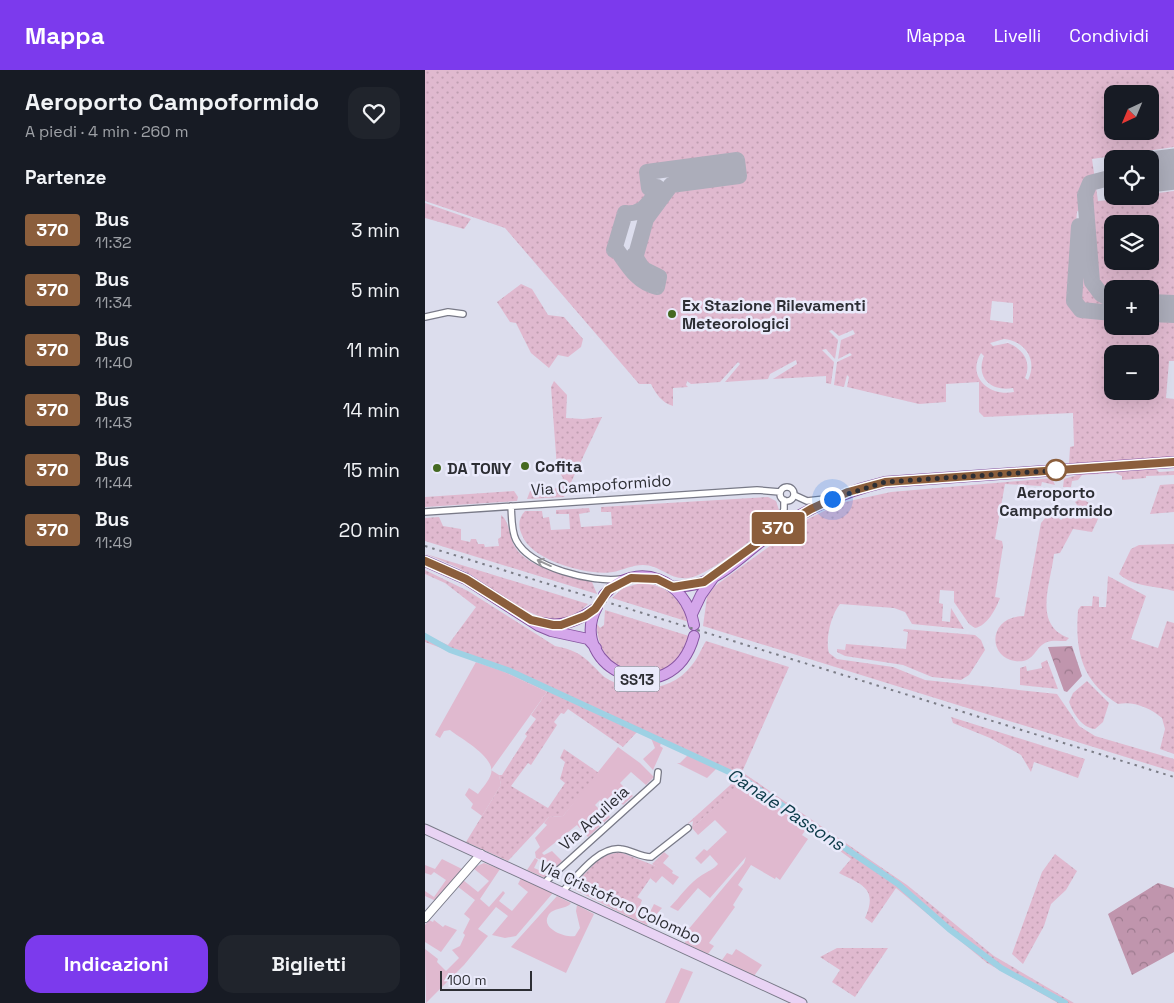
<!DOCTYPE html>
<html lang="it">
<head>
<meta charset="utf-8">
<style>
	body { margin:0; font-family:"Space Grotesk",sans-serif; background:#20242c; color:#f1f3f6; height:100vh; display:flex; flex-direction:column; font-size:19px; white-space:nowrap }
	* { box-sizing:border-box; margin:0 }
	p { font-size:16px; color:#9ea1a6 }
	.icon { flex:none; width:28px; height:28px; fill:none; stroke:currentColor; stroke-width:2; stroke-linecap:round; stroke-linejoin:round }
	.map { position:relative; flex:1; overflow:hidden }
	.panel { display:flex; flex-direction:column; background:#171b24; width:425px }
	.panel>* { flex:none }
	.badge { padding:0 10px; border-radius:4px; font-size:18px; line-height:32px }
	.needle { width:32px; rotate:224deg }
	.buttons { position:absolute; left:679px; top:15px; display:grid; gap:10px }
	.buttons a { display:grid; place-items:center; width:55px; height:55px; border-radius:10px; background:#171b24; box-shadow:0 5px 20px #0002; font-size:25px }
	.scale { position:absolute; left:15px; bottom:12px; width:92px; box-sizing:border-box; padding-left:5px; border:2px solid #2d2e34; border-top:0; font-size:14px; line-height:18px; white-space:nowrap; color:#2d2e34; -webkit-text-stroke:4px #eaeafb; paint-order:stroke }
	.you { position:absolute; width:25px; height:25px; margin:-12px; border:4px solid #fff; border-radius:50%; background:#1a73e8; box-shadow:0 0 0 8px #1a73e833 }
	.map>.badge { position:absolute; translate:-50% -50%; box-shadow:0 0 0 2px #fff }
	h2 { padding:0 25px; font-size:19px; line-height:45px }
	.round { display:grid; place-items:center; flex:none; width:52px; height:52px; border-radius:15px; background:#20242c }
	.head { display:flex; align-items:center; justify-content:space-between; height:85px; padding:0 25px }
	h1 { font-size:24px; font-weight:700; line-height:38px }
	.button { display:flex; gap:10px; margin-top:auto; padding:10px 25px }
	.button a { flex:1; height:58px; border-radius:15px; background:#7c3aed; color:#fff; font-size:20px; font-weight:700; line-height:58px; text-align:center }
	.button a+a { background:#20242c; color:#f1f3f6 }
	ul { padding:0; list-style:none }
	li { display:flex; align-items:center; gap:15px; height:60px; padding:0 25px }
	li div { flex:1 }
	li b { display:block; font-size:19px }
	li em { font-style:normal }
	li .badge { min-width:55px; font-weight:700; text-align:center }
	header { display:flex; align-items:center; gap:30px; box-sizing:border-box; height:70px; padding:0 25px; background:#7c3aed; color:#fff }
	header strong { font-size:24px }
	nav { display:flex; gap:28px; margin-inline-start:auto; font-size:18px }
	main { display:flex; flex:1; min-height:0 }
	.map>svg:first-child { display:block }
	.grass { fill:url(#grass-dots); fill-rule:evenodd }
	.forest { fill:url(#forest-crowns) }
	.green { fill:#e0b9cf }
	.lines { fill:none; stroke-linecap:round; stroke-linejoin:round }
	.canal { stroke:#9ed1e4; stroke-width:6 }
	.taxiway { stroke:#acadba; stroke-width:16 }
	.runway { stroke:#acadba; stroke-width:41 }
	.minor-casing { stroke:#797a88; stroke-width:8 }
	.tertiary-casing { stroke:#797a88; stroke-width:10 }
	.secondary-casing { stroke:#797a88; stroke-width:11 }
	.primary-casing { stroke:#8756a1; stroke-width:12 }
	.minor { stroke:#fff; stroke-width:5.5 }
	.tertiary { stroke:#fff; stroke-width:8 }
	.secondary { stroke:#e9d3f4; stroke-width:9 }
	.primary { stroke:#d4a6ea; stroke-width:10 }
	.rail { stroke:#7c7d87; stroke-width:2; stroke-dasharray:2.5 5; stroke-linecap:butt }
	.oneway { stroke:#96969a }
	.line-casing { stroke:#fff; stroke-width:11 }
	.line { stroke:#8b5e3c; stroke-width:8 }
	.walk { stroke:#2d2e34; stroke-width:5; stroke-dasharray:0 9 }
	.poi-dot { fill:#456921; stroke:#eaeafb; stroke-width:2 }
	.stop-dot { fill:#fff; stroke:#8b5e3c; stroke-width:2.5 }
	.labels { text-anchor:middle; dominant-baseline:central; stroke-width:5; stroke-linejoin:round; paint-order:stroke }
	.shield { fill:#eaeafb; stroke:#666670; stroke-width:1 }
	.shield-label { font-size:15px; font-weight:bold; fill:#2d2e34 }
	.poi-label { font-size:16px; font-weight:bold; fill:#2d2e34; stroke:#eaeafb; text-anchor:start }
	.street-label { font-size:16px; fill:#2d2e34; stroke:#eaeafb }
	.stop-label { font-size:16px; font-weight:bold; fill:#2d2e34; stroke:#eaeafb }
	.water-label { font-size:18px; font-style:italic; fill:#0c3a48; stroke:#eaeafb }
</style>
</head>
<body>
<header>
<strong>Mappa</strong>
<nav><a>Mappa</a><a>Livelli</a><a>Condividi</a></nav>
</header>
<main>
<section class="panel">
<div class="head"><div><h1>Aeroporto Campoformido</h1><p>A piedi · 4 min · 260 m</p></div><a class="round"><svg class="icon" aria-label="heart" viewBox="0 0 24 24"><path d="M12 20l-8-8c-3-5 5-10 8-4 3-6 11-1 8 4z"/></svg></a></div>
<h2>Partenze</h2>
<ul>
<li><span class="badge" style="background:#8b5e3c;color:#fff">370</span><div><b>Bus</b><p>11:32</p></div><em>3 min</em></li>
<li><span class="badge" style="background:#8b5e3c;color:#fff">370</span><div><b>Bus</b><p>11:34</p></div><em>5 min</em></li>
<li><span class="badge" style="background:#8b5e3c;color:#fff">370</span><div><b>Bus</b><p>11:40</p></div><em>11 min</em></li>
<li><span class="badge" style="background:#8b5e3c;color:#fff">370</span><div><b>Bus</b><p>11:43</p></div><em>14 min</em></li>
<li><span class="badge" style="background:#8b5e3c;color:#fff">370</span><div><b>Bus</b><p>11:44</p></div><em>15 min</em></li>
<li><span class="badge" style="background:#8b5e3c;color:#fff">370</span><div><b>Bus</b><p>11:49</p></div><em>20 min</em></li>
</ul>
<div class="button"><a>Indicazioni</a><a>Biglietti</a></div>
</section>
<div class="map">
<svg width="749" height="933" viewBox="0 0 749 933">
	<defs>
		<pattern id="grass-dots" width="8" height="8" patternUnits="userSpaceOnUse" patternTransform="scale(1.25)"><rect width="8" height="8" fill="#e0b9cf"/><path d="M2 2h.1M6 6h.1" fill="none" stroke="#c09fb2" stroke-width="1.8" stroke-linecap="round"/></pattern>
		<pattern id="forest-crowns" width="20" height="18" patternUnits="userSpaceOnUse" patternTransform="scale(1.25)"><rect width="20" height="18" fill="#c095ad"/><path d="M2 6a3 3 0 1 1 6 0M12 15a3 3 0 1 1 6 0" fill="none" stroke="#9c7a8e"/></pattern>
	</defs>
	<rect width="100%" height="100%" fill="#dcdded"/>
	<path class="grass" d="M0,0H749V77L667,89L673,131L725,126V124L749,121V241L725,240V219H688L687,238L665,237L656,234L653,226L659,143L652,141L645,233L655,245L687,246L688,256H725V247L749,248V291H744L741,328L749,329V387L644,394L645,377L649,376L648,343L559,347L554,342V312L521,314V332L494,334L422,317L424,307L422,305L419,317L409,315L412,292L427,285L425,283L413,289L416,270L430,264L428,260L414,266L407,260L404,261L413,270L410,289L401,279L397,280L409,292L406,314L401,313V306L348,309L372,294L371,290L345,304L343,309L300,312L315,294L313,292L295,312L266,314L262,311L261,315L263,317L248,318V336C237,333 231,324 226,314H214L80,158L0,131ZM688,24H725V61H688ZM312,90L314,106L246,115L221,149L211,185H209L218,199L234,207L232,217C203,210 208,190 189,179L200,143C217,144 222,134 232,122V117L224,118L222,102ZM688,154H725V191H688ZM567,231L588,233V253L565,250ZM579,269C600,271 613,290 603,310L600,308C607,292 598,279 583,273L568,276L565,273ZM556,283L559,286C550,308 567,322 588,318L589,322C565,327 541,307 556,283ZM688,284H725V321H688Z
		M0,133L46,149L39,159L0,148Z
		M96,214L107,219L123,245L139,247L158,269L156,277L143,287L133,285L124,298L106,283L91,253L85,252L72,232Z
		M129,311L142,325L141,348L158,349L177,347L139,427L102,429L105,421L133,418L138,408L132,398L126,317Z
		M731,399L734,402L749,401V405L721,406V408L697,410V406L690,403L657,405L653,410L647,411L646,417H638L639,409L655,404Z
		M627,408L630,415L617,412L616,416L580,414L570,469L577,471L578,476L570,527L575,528C571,539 562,556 550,558L544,554L529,532V521L515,520L514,533L518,534L517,551L525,552L526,538L539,559L487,554L480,542L469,538L415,534C406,545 400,569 404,583L412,589L468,597L500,610L632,624L654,656L670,666L749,689V702L278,556L282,527L290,516L379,451L415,433L466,422Z
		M749,414V442L725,444L735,415Z
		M89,421L93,427L92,431L0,437V427Z
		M343,427L351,431L354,440L350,450C332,466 290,500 268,507C246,513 237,495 218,495C207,495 198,500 188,502C164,506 106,491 97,465C93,456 93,449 100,441H117L118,448L124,447L126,460L145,459L144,444H131V440L164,438L165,442L154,444L156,457L187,455L186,442H176V437Z
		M657,428L673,440V449L667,462L648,459L635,483L629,484C626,513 607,555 644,568L641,571C635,571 627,570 622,572C609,577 610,594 590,591C562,587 563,546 599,546L616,453L621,447L630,446L636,450L639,447L635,441L642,437L650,449L658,444L650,432Z
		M76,445C85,452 84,467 90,477C102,498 145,506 167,512L172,524L0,471V448L14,447L18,456L36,459V470L45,472L46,469H51L53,474H59L60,477L74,476L73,469L76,467Z
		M749,474V521C732,516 708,517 694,504L706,479L714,475Z
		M1,484L163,534C153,544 143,550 129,549C101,548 65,515 41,502C28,495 15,490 1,484Z
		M0,500L43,521L130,576C146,579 156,583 167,595C172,599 176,605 181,608C208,625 247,622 267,595C273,588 276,579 281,571L364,597L317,702L482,815L569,886L649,933H633L562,893L471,818L447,853L440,848C453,819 438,815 414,803L426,789L319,711L267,758L268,751L262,754L313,708L212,662L198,677L143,639L139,644L136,643L129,652L132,655L106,695L103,693L86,716L123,738L140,713L135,709L140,692L135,688L139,679L174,703L138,746L124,747L83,791L41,772L76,715L74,705H77L102,666L100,664L111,649L106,645L122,622L77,601L0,572V565L23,575L51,537L20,513L0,504Z
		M683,506L721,526L706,569L733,578L742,551L749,553V684L735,679L740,659L737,648C725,638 709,631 693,634C656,611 650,580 653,540L656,536H667L668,526L674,527V537H681Z
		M216,513C243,515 255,529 264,552L187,528L198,518Z
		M180,540L264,566C260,573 257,585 252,591C250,593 245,595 242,597C209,617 171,592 172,554L175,558L179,555Z
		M479,559L550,565L556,570L560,580L544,605L536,610L507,607L478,595L420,586L412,582V579L420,580L421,574L481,579L483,562L478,561Z
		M622,590L633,619L595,615V598L601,596L602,601L617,598L616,593Z
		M662,611L684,633L678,652L670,659C657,658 648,643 644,632L648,623Z
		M526,647L660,689L653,708L609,692L606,702L596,685L565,668L528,653Z
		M195,782L233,797L200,845L146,818L177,786Z
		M630,784L652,801L641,820L626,834L619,856L598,894L587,884L617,802Z
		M412,878H463L430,927L407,912L415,900L395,887Z"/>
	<path class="forest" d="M647,576L657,606L642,622L639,621L623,577Z
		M733,813L749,818V882L707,905L683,844Z"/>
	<path class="green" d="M51,592L77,601L122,622L66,700L74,705L76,715L57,746L46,738L48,734L40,725L44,718L53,724C57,718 64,711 66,704C71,687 36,669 25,660L19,661L15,668L10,665Z
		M226,668L236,673L235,676L238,678L228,700L218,689L230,678Z
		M193,677L215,693L229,707L221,715L206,702L195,713L208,726L198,735L188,724L178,733L175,730L170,735L174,739L176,737L185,747L163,767L152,755L117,783L119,785L127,781L137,791L120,808L102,800L110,788L113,790L109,798L121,803L126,793L111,788L110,782L115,777L110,768L122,755L119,753L124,747L138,746Z
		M263,685L292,698L282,708L252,693H255Z
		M318,711L382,758L377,765L383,769L355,810L351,807L350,809L326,795L313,815L318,819L308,835L310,837L284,873L289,876L283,884L260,873L262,861L319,793L321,787L285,828L273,818L253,841L245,837C255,827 264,813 277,805C283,801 288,800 293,794L285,785L276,794L270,788L279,779L282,781L302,762L290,750L273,765L267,758Z
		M239,782L244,786L238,793L248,801L247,803L254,807L248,815L237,806L231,813L225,808L232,797L227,794Z
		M17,789L37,799L11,831L0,826V821L9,827L21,810L9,802L6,805L0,803V795L10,799Z
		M59,793L75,799L55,829L64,837L78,821L80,823L74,831L87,841L103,822L93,814L96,808L128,822L127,824L91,866L80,868L67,865L83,846L71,837L53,859L63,866L39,895L1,933L0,879L13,889L12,892L21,901L34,888L27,880L35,876L40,865L38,863L45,849L39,844L50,830L32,816L38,810L53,822L64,811L48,798Z
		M132,826L146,833C141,840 127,837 123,846C116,859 141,868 150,866L155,858L151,841L152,835L169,844L141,903L86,877Z
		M212,827L217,830L213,841L223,846L229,834L237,838L222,855L200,845Z
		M4,850L8,852L9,850L18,857L20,855L32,860L16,882L0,872V855Z
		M311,879L337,895L329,906L297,890L302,883L307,885Z
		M256,898L268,902L254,933H240Z"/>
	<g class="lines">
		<path class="canal" d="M0,566L25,580L85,601L317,708L473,814L524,859L576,898L640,933"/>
		<path class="taxiway" d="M312,90L314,106L246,115L221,149L211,185H209L218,199L234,207L232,217C212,212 204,197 192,180H189L200,143C217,145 223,134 232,122V117L224,118L222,102Z
			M688,107L665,113L660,125L667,212L676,224L688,230
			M654,156L649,231L656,240L688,243
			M725,232L749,233
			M725,244L749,245"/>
		<path class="runway" d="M725,102L749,99"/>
		<defs>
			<path id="minor" d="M0,247L23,242L38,244
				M355 424a7 7 0 1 1 14 0a7 7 0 1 1-14 0Z
				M369,425L382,431L400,429
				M86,436C87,447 86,460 91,470C105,498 168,513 196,509
				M0,442L332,420L355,422
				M353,457L359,439V430
				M119,813L232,711L233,702
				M137,822C151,808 173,776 196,779C206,780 215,787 226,787L263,758"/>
			<path id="tertiary" d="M0,848L56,784"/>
			<path id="secondary" d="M0,759L377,933"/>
			<path id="primary" d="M0,491L41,509L114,556L126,561L163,569L171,578
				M248,517C258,516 269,516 278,512C306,501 328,475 353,459C386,436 422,421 460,412L749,392
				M179,525C212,488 261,510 269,555
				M172,537C139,598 247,647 269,566
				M267,544L276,525L288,508
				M119,553C138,558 155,549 170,539"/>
		</defs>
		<use href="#minor" class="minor-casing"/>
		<use href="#tertiary" class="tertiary-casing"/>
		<use href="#secondary" class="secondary-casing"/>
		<use href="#primary" class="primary-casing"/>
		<use href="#minor" class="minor"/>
		<use href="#tertiary" class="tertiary"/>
		<use href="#secondary" class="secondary"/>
		<use href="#primary" class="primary"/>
		<path class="rail" d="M0,476L749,707"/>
	</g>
	<defs><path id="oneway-shaft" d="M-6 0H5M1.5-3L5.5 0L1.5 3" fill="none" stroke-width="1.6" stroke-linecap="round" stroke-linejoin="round" transform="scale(1.25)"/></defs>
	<use class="oneway" href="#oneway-shaft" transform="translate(119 493) rotate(-156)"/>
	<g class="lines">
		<defs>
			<path id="line" d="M0,491L41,509L106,550L128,555H136L160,546L170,539L183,520L206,508L232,509L248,517L279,512L352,459L386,439L423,422L460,412L749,392"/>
		</defs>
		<use href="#line" class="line-casing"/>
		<use href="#line" class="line"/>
		<path class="walk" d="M407,429L460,412L637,400H631"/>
	</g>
	<g class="poi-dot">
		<circle cx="247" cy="244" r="5"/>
		<circle cx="100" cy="396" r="5"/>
		<circle cx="12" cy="398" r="5"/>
	</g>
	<circle class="stop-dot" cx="631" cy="400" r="10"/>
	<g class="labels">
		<rect class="shield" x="189.5" y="596.5" width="45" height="25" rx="4"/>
		<g class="shield-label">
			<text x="212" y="609">SS13</text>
		</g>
		<g class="poi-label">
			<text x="257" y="235">Ex Stazione Rilevamenti<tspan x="257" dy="18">Meteorologici</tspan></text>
			<text x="110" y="396">Cofita</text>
			<text x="22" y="398">DA TONY</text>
		</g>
		<g class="street-label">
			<text transform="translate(176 415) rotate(-4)">Via Campoformido</text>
			<text transform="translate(169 748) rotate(-42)">Via Aquileia</text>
			<text transform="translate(195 832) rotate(25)">Via Cristoforo Colombo</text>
		</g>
		<g class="stop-label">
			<text x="631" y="422">Aeroporto<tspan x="631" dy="18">Campoformido</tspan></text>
		</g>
		<g class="water-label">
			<text transform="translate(361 739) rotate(33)">Canale Passons</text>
		</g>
	</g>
</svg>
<div class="buttons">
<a><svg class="needle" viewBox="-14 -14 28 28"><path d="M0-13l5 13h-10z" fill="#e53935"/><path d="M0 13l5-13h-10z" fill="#9ea1a6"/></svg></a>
<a><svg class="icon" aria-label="locate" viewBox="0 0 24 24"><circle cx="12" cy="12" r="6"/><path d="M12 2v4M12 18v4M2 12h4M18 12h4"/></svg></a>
<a><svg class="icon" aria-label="layers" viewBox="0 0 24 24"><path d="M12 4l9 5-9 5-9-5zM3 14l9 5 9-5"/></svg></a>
<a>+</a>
<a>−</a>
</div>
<div class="scale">100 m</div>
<div class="you" style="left:407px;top:429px"></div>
<b class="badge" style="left:353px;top:458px;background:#8b5e3c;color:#fff">370</b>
</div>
</main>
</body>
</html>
